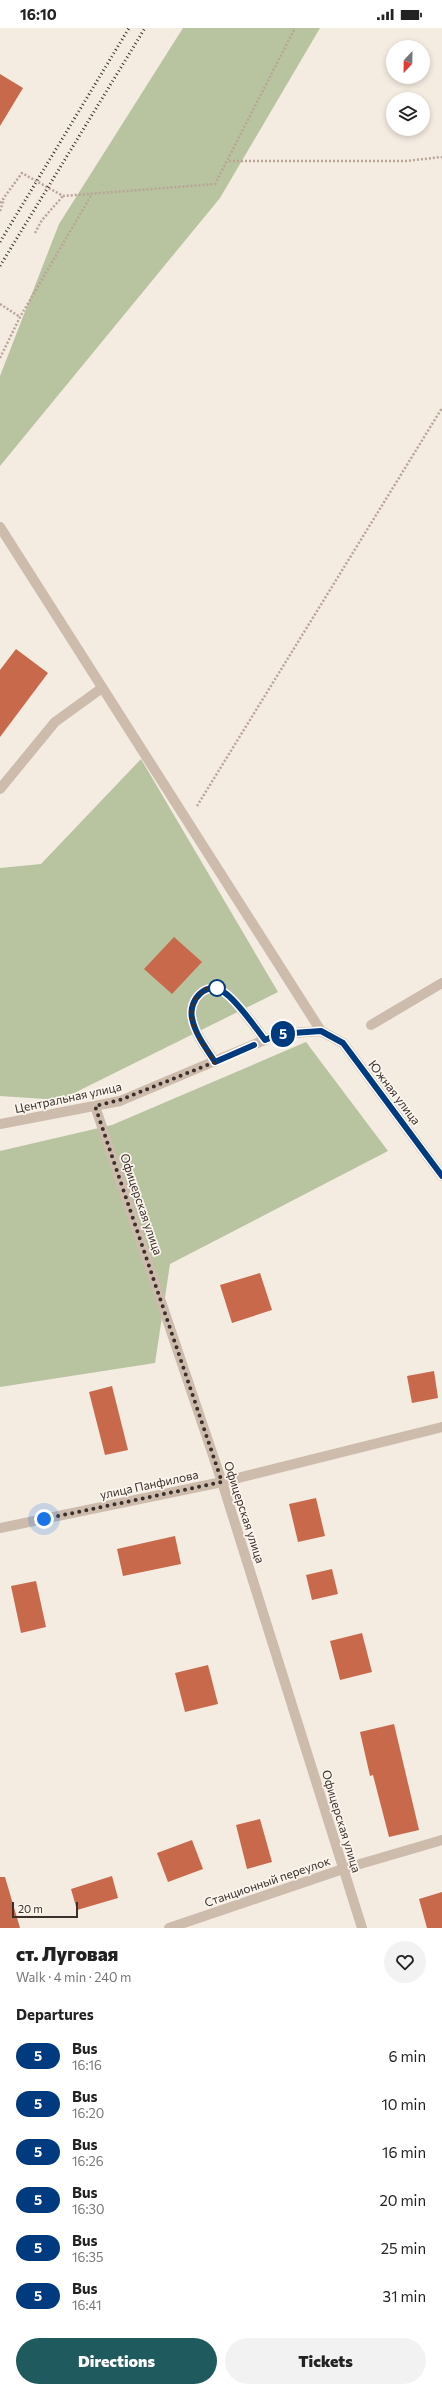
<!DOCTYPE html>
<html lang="en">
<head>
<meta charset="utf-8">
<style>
	body { margin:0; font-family:Commissioner,sans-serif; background:#f2f2f2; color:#222; height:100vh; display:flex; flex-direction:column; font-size:15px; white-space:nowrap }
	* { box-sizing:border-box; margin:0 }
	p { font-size:13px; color:#767676 }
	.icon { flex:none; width:22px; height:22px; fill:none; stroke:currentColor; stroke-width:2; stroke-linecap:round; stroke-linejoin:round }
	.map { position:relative; height:1900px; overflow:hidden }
	.panel { display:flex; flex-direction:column; background:#fff; flex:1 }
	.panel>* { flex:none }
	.badge { padding:0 8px; border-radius:13px; font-size:14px; line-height:26px }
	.needle { width:26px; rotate:202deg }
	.fabs { position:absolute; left:386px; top:12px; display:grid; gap:8px }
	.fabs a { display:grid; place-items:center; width:44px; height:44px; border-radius:50%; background:#fff; box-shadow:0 2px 6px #0003; font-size:20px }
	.scale { position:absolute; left:12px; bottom:10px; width:66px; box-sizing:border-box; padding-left:4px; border:2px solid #3b302b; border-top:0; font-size:11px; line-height:14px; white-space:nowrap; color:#3b302b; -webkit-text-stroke:3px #fbf5ee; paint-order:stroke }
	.you { position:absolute; width:20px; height:20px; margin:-10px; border:3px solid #fff; border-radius:50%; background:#1a73e8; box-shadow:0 0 0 6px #1a73e833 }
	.map>.badge { position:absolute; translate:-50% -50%; box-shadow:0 0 0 2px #fff }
	h2 { padding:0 16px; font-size:15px; line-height:36px }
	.round { display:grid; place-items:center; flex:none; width:42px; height:42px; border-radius:21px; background:#f2f2f2 }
	.summary { display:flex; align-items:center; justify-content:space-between; height:68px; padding:0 16px }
	h1 { font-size:19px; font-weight:800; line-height:30px }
	.cta { display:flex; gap:8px; margin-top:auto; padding:8px 16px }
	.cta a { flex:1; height:46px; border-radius:24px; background:#1f5a5e; color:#fff; font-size:16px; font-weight:800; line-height:46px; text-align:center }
	.cta a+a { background:#f2f2f2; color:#222 }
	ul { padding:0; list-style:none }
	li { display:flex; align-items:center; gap:12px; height:48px; padding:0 16px }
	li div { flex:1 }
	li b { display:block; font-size:15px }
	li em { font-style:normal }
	li .badge { min-width:44px; font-weight:700; text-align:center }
	.status { display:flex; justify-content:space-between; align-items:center; height:28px; padding:0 20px; background:#fff; direction:ltr }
	.status svg { height:11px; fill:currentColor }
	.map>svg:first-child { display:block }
	.green { fill:#b8c4a0 }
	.building { fill:#c8694b }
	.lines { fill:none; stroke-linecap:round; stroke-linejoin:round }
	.path { stroke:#b9a596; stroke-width:2.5; stroke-dasharray:2 2; stroke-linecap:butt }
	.service { stroke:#cdbbac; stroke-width:10 }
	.pedestrian { stroke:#cdbbac; stroke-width:10 }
	.minor { stroke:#cdbbac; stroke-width:10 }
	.tertiary { stroke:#cdbbac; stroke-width:10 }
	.rail { stroke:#3b302b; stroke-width:3; stroke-dasharray:1 3; stroke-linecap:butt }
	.line-casing { stroke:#fff; stroke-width:9 }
	.line { stroke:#003b80; stroke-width:6 }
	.walk { stroke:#3b302b; stroke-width:4; stroke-dasharray:0 7.2 }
	.stop-dot { fill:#fff; stroke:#003b80; stroke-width:2 }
	.labels { text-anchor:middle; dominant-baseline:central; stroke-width:3.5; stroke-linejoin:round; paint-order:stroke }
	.street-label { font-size:12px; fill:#3b302b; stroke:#fbf5ee }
</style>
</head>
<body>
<div class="status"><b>16:10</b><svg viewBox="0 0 49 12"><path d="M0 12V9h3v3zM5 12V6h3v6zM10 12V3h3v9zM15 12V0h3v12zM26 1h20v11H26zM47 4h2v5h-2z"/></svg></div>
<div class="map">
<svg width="442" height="1900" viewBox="0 0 442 1900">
	<rect width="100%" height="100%" fill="#f4ebe1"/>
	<path class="green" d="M183,0H320L220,170L0,438V348L59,196Z
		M141,731L278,964L60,1072L0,1068V840L41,836Z
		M306,1014L388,1123L170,1236L155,1335L0,1359V1123L112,1097Z"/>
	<path class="building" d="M0,46L23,60L0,98Z
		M16,621L48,645L0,709V642Z
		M174,909L202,934L172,966L144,941Z
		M260,1245L272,1282L232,1295L220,1257Z
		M434,1343L438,1370L412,1375L407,1348Z
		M112,1358L128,1422L105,1427L89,1364Z
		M316,1470L325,1508L298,1514L289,1476Z
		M175,1508L181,1536L123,1548L117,1521Z
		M332,1541L338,1566L312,1572L306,1547Z
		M36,1553L46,1599L21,1605L11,1558Z
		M362,1605L372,1644L340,1652L330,1613Z
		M208,1637L218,1676L185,1684L175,1645Z
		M394,1696L419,1802L389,1809L373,1747L370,1748L360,1704Z
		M260,1791L272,1834L247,1841L236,1797Z
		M192,1812L203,1841L168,1854L157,1825Z
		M112,1848L118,1870L77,1882L71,1861Z
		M0,1849H5L20,1900H0Z
		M442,1864V1900H427L419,1871Z"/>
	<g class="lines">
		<path class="path" d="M229,133H406L442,129
			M0,175L22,145L63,168L215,156L295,0
			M0,183L4,171
			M35,205L42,192L63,168
			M0,276L20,289
			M0,330L20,289L92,166
			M197,778L442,380"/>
		<path class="service" d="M0,499L321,1003
			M0,761L55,694L102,660
			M215,1034C206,1020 195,1006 192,990C188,971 208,951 225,965C238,974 255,999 265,1012"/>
		<path class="pedestrian" d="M371,997L442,955"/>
		<path class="minor" d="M95,1078L222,1454L362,1900
			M0,1500L222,1454L442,1399
			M169,1900L343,1841L442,1812"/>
		<path class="tertiary" d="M0,1096L120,1073L279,1006L321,1003L343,1015L442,1148"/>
		<path class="rail" d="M0,214L129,0
			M0,238L145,0"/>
	</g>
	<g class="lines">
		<defs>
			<path id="line" d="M254,1017L215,1034C206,1020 195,1006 192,990C188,971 208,951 225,965C238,974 255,999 265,1012L279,1006L321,1003L343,1015L442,1148"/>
		</defs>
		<use href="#line" class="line-casing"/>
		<use href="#line" class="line"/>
		<path class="walk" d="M44,1491L222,1454L95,1078L120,1072L215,1034C205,1019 183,992 194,973C197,969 201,965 204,961L217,960"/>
	</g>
	<circle class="stop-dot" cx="217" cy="960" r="8"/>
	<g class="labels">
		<g class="street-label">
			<text transform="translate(395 1064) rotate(53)">Южная улица</text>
			<text transform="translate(68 1069) rotate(-12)">Центральная улица</text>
			<text transform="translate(142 1176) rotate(71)">Офицерская улица</text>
			<text transform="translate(149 1456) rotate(-12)">улица Панфилова</text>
			<text transform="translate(245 1484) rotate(72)">Офицерская улица</text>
			<text transform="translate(342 1793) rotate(73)">Офицерская улица</text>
			<text transform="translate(267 1853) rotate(-19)">Станционный переулок</text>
		</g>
	</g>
</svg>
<div class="fabs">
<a><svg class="needle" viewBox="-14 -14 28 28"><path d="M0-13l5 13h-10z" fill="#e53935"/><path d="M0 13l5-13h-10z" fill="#767676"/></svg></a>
<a><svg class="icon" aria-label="layers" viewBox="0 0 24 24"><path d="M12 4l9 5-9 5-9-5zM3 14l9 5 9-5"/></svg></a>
</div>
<div class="scale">20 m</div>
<div class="you" style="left:44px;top:1491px"></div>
<b class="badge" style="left:283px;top:1006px;background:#003b80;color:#fff">5</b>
</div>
<section class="panel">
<div class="summary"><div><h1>ст. Луговая</h1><p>Walk · 4 min · 240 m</p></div><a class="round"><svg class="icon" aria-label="heart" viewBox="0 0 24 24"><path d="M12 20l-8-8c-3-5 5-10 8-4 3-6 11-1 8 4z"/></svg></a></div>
<h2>Departures</h2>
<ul>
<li><span class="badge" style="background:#003b80;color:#fff">5</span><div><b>Bus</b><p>16:16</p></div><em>6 min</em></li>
<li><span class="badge" style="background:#003b80;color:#fff">5</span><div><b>Bus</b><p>16:20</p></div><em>10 min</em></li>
<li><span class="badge" style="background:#003b80;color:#fff">5</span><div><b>Bus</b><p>16:26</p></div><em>16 min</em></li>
<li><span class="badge" style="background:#003b80;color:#fff">5</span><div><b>Bus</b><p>16:30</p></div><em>20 min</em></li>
<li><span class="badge" style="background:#003b80;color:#fff">5</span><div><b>Bus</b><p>16:35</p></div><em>25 min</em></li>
<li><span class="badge" style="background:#003b80;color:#fff">5</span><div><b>Bus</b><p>16:41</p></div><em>31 min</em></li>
</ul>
<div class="cta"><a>Directions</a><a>Tickets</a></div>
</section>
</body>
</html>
